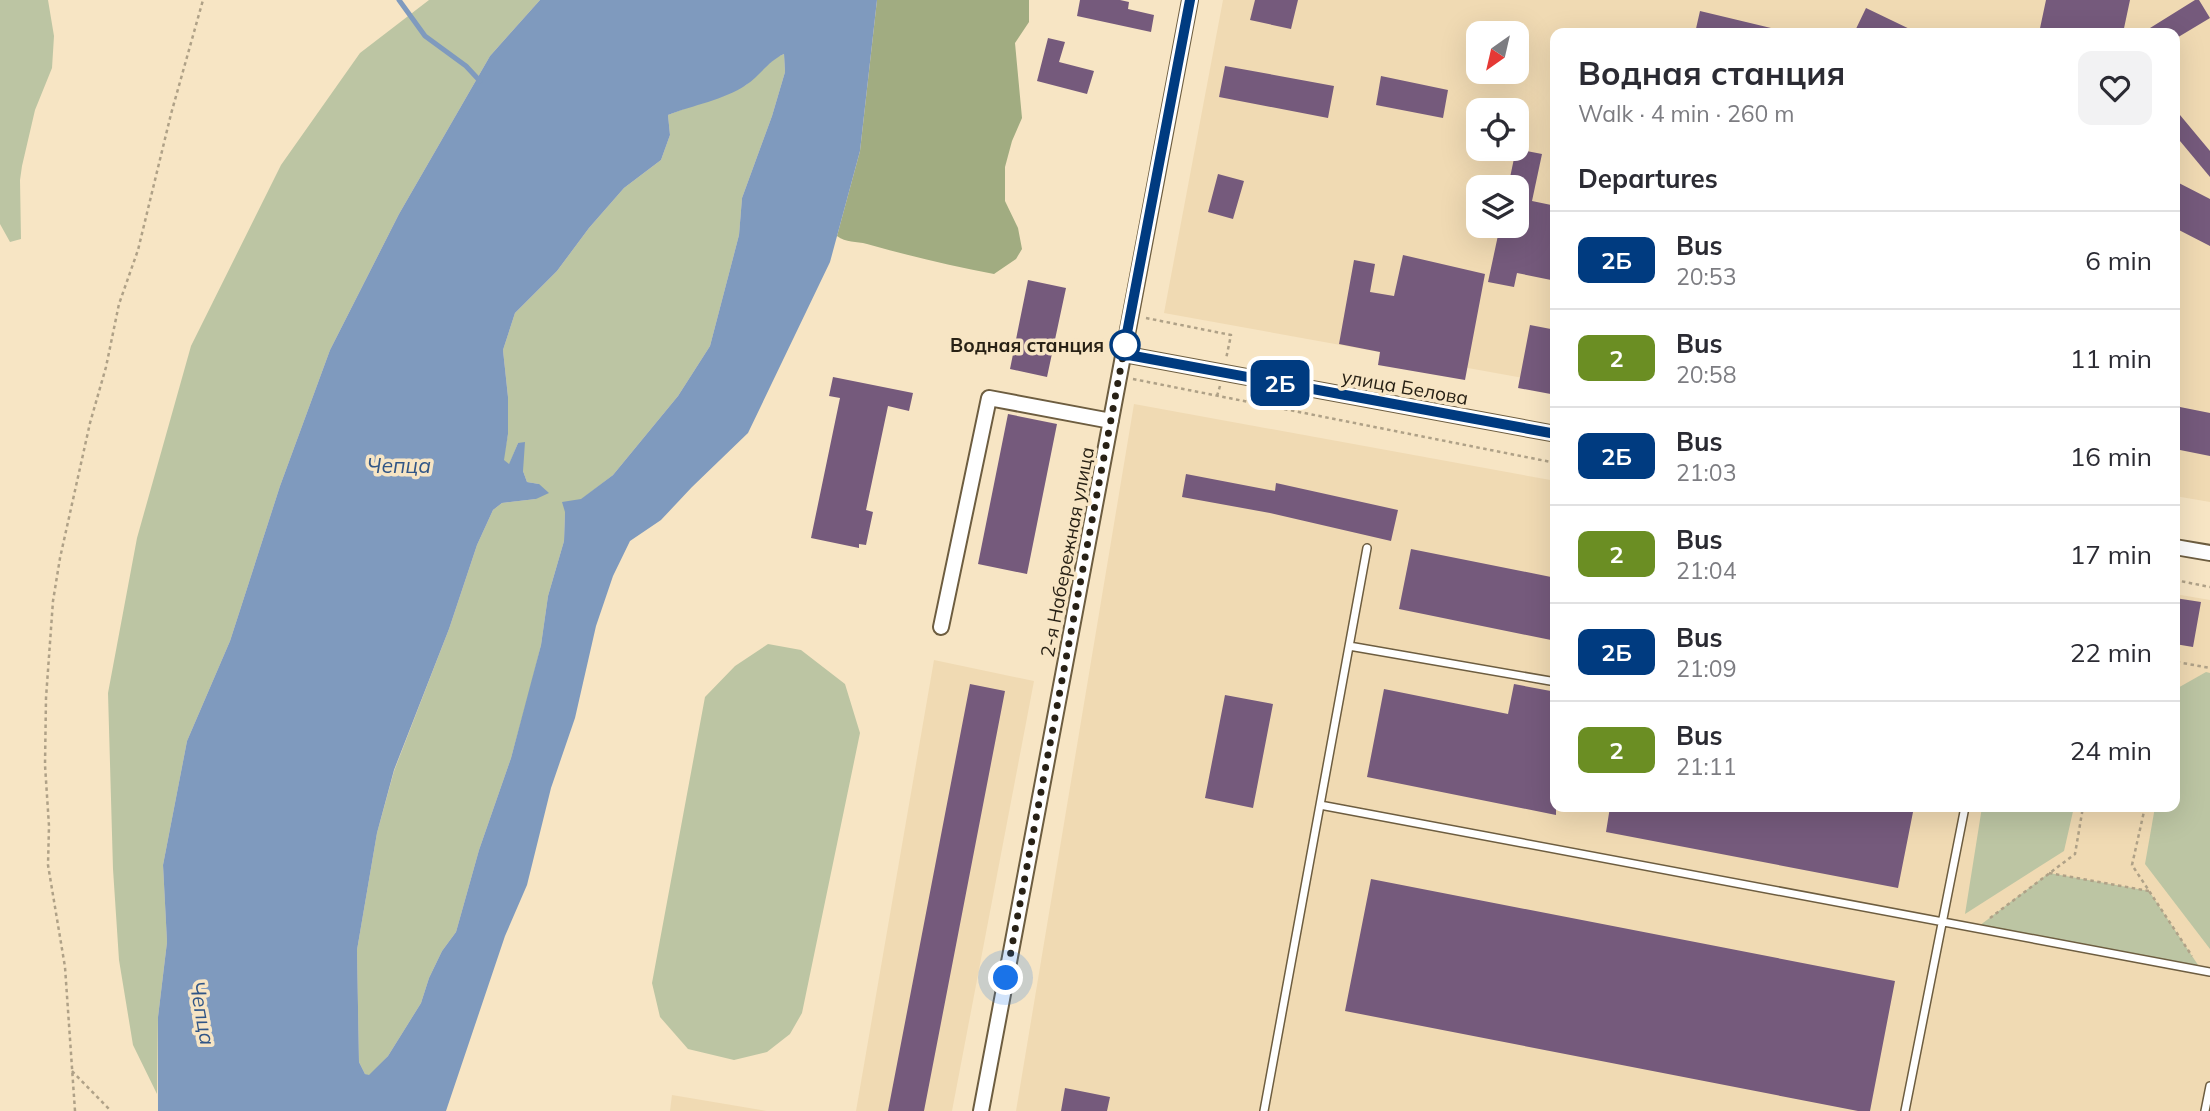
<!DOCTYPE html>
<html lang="en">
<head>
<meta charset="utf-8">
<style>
	body { margin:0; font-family:Mulish,sans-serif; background:#f2f2f3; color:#2b2b33; height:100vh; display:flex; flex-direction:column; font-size:26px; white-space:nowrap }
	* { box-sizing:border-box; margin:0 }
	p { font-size:23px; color:#7c7c81 }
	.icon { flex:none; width:38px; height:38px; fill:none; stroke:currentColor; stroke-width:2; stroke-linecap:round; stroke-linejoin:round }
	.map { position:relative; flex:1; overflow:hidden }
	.drawer { position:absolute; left:1550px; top:28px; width:630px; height:784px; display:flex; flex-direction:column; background:#fff; border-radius:14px; box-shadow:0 7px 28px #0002 }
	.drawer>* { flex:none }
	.badge { padding:0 14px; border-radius:10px; font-size:24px; line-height:46px }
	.needle { width:46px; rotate:214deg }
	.fabs { position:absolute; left:1466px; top:21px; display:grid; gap:14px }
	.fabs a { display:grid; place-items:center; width:63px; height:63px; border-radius:14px; background:#fff; box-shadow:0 7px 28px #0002; font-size:35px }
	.you { position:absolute; width:35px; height:35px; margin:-18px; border:5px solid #fff; border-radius:50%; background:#1a73e8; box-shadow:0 0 0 10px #1a73e833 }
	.map>.badge { position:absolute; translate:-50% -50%; box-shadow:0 0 0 4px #fff }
	h2 { padding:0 28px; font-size:26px; line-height:63px }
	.round { display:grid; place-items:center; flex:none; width:74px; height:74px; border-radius:14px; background:#f2f2f3 }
	.head { display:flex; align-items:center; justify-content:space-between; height:119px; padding:0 28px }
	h1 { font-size:33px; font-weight:700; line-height:52px }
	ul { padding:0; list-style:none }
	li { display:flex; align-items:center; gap:21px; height:98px; padding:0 28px; border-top:2px solid #e1e1e2 }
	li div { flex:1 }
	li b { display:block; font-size:26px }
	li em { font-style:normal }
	li .badge { min-width:77px; font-weight:700; text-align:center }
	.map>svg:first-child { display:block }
	.built { fill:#f0dab3; fill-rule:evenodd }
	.green { fill:#bcc5a3 }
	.forest { fill:#a1ac81 }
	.water { fill:#7f9abe; fill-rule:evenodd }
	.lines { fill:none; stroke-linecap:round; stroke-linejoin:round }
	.stream { stroke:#7f9abe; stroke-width:5 }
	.building { fill:#755a7c }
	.service-casing { stroke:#6d5d40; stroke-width:10 }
	.minor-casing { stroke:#6d5d40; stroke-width:18 }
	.path { stroke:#afa187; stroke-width:2.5; stroke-dasharray:3.5 3.5; stroke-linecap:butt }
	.service { stroke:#fff; stroke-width:7 }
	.minor { stroke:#fff; stroke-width:14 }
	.line-casing { stroke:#fff; stroke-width:16 }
	.line { stroke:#003b80; stroke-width:10 }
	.walk { stroke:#282115; stroke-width:7; stroke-dasharray:0 12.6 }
	.stop-dot { fill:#fff; stroke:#003b80; stroke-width:3.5 }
	.labels { text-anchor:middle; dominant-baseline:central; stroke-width:7; stroke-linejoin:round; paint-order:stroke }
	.stop-label { font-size:19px; font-weight:bold; fill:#282115; stroke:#f7e5c4; text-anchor:end }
	.street-label { font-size:19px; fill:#282115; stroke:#f7e5c4 }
	.water-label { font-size:21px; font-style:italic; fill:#305586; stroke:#f7e5c4 }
</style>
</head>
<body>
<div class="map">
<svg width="2210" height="1111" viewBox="0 0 2210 1111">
	<rect width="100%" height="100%" fill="#f7e5c4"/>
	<path class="built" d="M1223,0H2210V502L2175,496V33H1556V384L1164,313ZM1479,33H1517V72H1479ZM1479,110H1517V149H1479ZM1479,187H1517V226H1479Z
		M1134,404L1556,481V807H2175V594L2210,600V1111H1016Z
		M934,660L1034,681L952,1111H856Z
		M672,1095L767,1111H670Z"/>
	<path class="green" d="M0,0H48L54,36L52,68L35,110L22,166L20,180L21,239L10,242L0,224Z
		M429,0H540L490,56L399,214L330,350L280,486L230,641L187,741L163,865L167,942L158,1017L157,1094L133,1045L119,960L113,869L108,693L137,538L191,346L281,165L360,53Z
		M784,54L785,72L772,116L742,198L739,235L710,346L678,396L613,475L565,512L564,541L548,596L541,645L530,689L511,758L479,850L456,932L442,951L429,978L421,1003L388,1056L369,1076L365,1074L359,1062L357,950L377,833L394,771L449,629L477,545L493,510L502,503L536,499L539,484L527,482L523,471L518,443L509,465L503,460L508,434V397L503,350L515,313L557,271L589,228L624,188L661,160L670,135L668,115L746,85L775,58Z
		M768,644L801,650L845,684L860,733L802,1013L790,1034L767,1052L734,1060L688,1049L660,1017L652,983L705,697L735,666Z
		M2206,672L2210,673V949L2145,864L2155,807H2175L2176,689Z
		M1982,807H2074L2064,851L1965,914Z
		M2049,873L2149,891L2202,971L1979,926Z"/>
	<path class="forest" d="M877,0H1029V22L1015,43L1022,118L1012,141L1005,167V201L1018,228L1022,249L1016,259L994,274C951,266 910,256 867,244C856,241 846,243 837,236L860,151Z"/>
	<path class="water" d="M540,0H877L860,151L830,262L748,433L692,487L661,520L630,541L613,576L596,626L575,718L551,788L527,885L505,936L446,1111H158V1017L167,942L163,865L187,741L230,641L280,486L330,350L399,214L490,56ZM784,54L785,72L772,116L742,198L739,235L710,346L678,396L613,475L581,499L562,502L565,512L564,541L548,596L541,645L511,758L479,850L456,932L442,951L429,978L421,1003L388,1056L369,1075L365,1074L359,1062L357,950L377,833L394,770L449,629L477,545L493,510L502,503L536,499L549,493L539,484L527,482L523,471L525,442L518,443L509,464L504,460L508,434V397L503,350L515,313L557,271L589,228L624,188L661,160L670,135L668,115C693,105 724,100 746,85C760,76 768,61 784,54Z"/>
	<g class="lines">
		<path class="stream" d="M399,0L425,36L466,66L480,81"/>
	</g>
	<path class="building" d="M1080,0H1120L1129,2L1128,9L1154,15L1151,32L1077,16Z
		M1255,0H1298L1291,29L1250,20Z
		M2046,0H2130L2123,33H2039Z
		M2195,0H2199L2210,18L2175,39V33H2142Z
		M1866,8L1918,33H1854Z
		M1700,11L1771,28L1770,33H1695Z
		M1048,38L1065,42L1059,62L1094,71L1087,94L1037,81Z
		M1225,66L1334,86L1328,118L1219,97Z
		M1381,76L1448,90L1443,118L1376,105Z
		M2175,109L2210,151V177L2175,135Z
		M1516,149L1542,154L1532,201L1556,206V281L1517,273L1514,287L1488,282L1500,226H1517V187H1508Z
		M1218,174L1244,181L1233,219L1208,212Z
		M2175,181L2210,199V246L2175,228Z
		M1403,255L1485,274L1465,380L1378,365L1380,352L1339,344L1354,260L1375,264L1370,292L1394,296Z
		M1028,280L1066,288L1047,377L1010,369Z
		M1530,325L1556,330V395L1518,388Z
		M833,377L913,393L909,411L888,406L866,510L873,512L866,545L859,544V548L811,538L840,398L829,396Z
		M2175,406L2210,413V456L2175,449Z
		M1008,414L1057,424L1027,574L978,564Z
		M1186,474L1275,491L1276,483L1398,510L1391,541L1270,513L1182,497Z
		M1411,549L1556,578V641L1399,609Z
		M2175,598L2201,602L2193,647L2175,644Z
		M970,684L1005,691L924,1111H888Z
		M1514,684L1556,692V815L1367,777L1384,689L1508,714Z
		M1225,695L1273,704L1253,808L1205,798Z
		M1610,807H1914L1898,888L1606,832Z
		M1371,879L1895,981L1870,1111H1858L1345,1011Z
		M1065,1088L1110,1097L1107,1111H1061Z"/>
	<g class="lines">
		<defs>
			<path id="service" d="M1349,646L1556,682
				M1320,805L2210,972
				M1264,1111L1367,548
				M1905,1111L1965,807
				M2205,1111L2210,1086"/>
			<path id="minor" d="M1123,354L1556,434
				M2175,547L2210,553
				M941,627L989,398L1111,421
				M981,1111L1190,0"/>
		</defs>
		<use href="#service" class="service-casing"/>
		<use href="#minor" class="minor-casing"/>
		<path class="path" d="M1146,318L1231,335L1226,359
			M1133,379L1556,463
			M1217,396L1220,386
			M2175,580L2210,587
			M2175,669L2177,662L2210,668
			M2145,807L2132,865L2192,956
			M2049,873L2149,891
			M1990,918L2075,854L2083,807
			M72,1071L111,1111
			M75,1111L65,967L48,865L49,826L45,765L46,698L53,601L60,558L90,423L106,367L119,304L138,250L171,114L203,0"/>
		<use href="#service" class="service"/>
		<use href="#minor" class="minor"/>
	</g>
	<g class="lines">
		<defs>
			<path id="line" d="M1190,0L1123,354L1556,434"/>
		</defs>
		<use href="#line" class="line-casing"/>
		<use href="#line" class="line"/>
		<path class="walk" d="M1006,978L1125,345"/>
	</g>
	<circle class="stop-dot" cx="1125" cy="345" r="14"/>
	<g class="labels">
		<g class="stop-label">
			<text x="1104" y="345">Водная станция</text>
		</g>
		<g class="street-label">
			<text transform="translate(1405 387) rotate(10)">улица Белова</text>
			<text transform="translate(1067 552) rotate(-79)">2-я Набережная улица</text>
		</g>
		<g class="water-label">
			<text x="399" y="465">Чепца</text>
			<text transform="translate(203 1013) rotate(80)">Чепца</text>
		</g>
	</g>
</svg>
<div class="fabs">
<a><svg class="needle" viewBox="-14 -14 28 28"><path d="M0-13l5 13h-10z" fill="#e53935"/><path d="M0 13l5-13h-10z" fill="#7c7c81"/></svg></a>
<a><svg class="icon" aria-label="locate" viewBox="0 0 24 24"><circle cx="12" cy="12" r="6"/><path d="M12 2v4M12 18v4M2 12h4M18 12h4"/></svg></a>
<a><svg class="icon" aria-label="layers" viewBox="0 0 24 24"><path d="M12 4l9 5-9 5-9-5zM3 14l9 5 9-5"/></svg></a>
</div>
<div class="you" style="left:1006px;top:978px"></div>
<b class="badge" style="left:1280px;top:383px;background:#003b80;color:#fff">2Б</b>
<section class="drawer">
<div class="head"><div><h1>Водная станция</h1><p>Walk · 4 min · 260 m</p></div><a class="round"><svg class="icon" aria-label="heart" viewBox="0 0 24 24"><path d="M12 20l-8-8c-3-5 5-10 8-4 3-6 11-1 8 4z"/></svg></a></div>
<h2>Departures</h2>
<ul>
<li><span class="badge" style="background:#003b80;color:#fff">2Б</span><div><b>Bus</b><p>20:53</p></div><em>6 min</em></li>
<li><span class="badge" style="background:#6b8e23;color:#fff">2</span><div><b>Bus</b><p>20:58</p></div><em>11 min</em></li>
<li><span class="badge" style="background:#003b80;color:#fff">2Б</span><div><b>Bus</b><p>21:03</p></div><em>16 min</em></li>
<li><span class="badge" style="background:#6b8e23;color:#fff">2</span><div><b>Bus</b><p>21:04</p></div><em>17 min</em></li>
<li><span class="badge" style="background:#003b80;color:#fff">2Б</span><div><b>Bus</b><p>21:09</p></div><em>22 min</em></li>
<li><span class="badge" style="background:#6b8e23;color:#fff">2</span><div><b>Bus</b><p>21:11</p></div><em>24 min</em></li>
</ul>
</section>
</div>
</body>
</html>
